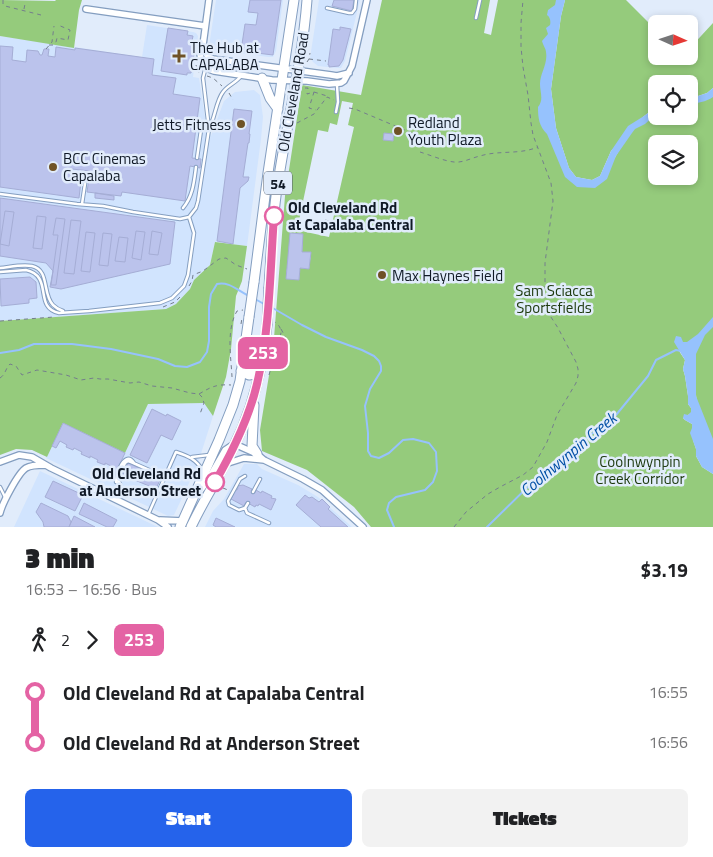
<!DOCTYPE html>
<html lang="en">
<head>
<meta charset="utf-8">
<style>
	body { margin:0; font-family:"Titillium Web",sans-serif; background:#f2f2f2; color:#202124; height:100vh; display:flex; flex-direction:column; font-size:19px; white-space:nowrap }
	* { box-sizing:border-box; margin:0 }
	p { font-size:16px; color:#757577 }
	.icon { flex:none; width:28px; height:28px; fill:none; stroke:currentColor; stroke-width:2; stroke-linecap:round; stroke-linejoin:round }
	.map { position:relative; height:527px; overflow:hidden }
	.drawer { display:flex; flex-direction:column; background:#fff; flex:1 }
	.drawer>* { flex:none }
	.badge { padding:0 10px; border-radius:8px; font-size:18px; line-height:32px }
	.needle { width:32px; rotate:93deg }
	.buttons { position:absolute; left:648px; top:15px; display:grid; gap:10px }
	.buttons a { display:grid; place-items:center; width:50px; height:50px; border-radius:8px; background:#fff; box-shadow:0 2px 8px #0003; font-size:25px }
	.map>.badge { position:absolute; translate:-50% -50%; box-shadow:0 0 0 2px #fff }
	.legs { display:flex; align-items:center; gap:8px; height:55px; padding:0 25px; font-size:16px }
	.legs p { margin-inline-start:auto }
	.overview { display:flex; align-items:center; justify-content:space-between; height:85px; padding:0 25px }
	h1 { font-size:28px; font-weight:800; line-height:38px }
	.primary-button { display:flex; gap:10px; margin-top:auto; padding:10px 25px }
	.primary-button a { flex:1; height:58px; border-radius:8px; background:#2563eb; color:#fff; font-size:20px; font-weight:800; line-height:58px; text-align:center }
	.primary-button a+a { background:#f2f2f2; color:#202124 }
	ul { padding:0 25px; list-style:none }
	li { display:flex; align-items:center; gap:18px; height:50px; font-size:19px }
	li i { display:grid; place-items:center; width:8px; height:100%; margin:0 6px; background:currentColor }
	li i::after { content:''; width:12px; height:12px; margin:-6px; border:4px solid; border-radius:50%; background:#fff }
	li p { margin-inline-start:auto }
	li:first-child i { background:linear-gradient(#0000 50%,currentColor 0) }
	li:last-child i { background:linear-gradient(currentColor 50%,#0000 0) }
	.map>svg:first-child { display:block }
	.built { fill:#d1e4fe }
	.green { fill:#95cb7c; fill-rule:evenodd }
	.water { fill:#96c2fd }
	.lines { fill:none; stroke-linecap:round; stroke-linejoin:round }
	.stream { stroke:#96c2fd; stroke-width:2 }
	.building { fill:#bbc3ec; stroke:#a5add5 }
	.lane-casing { stroke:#849ec0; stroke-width:4.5 }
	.street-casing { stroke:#849ec0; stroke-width:8 }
	.primary-casing { stroke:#849ec0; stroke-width:11 }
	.path { stroke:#747e8c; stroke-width:1; stroke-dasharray:4 4; stroke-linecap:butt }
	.lane { stroke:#fff; stroke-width:2.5 }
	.street { stroke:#fff; stroke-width:5.5 }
	.primary { stroke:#fff; stroke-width:9 }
	.primary-bridge-casing { stroke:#849ec0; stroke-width:11; stroke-linecap:butt }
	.path-bridge { stroke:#747e8c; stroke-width:1; stroke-dasharray:4 4; stroke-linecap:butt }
	.primary-bridge { stroke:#fff; stroke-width:9 }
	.line-1-casing { stroke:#fff; stroke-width:11 }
	.line-1 { stroke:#e463a4; stroke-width:8 }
	.poi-dot { fill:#6f5226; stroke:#e1ecfb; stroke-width:2 }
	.stop-1-dot { fill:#fff; stroke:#e463a4; stroke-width:2.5 }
	.labels { text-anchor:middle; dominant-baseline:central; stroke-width:5; stroke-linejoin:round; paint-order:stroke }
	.shield { fill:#e1ecfb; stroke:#4f5866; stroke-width:1 }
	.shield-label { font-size:14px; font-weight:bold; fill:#101926 }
	.poi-label { font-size:15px; fill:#101926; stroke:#e1ecfb; text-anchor:start }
	.street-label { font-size:15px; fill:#101926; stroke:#e1ecfb }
	.stop-label { font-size:15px; font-weight:bold; fill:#101926; stroke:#e1ecfb; text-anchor:start }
	.park-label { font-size:15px; fill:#1c380c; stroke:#e1ecfb }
	.water-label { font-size:16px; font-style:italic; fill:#004fa5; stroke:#e1ecfb }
</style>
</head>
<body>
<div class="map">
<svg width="713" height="527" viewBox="0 0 713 527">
	<rect width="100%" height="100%" fill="#e1ecfb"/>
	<path class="built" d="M216,0H283L276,51L273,57H268L211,49L209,46Z
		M319,0H360L345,61L341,68H337L318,66L313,62L310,58Z
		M147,25L193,32L196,33L198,36L193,77L199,78L206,124L211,136L224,101L235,92L254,90L260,95L263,117L261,139L247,246L215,242L210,265L194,280L190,289L176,304L166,309L0,321V36L142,57Z
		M204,403L213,416L197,466L174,515L168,516L46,458L63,423L125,453L148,404Z
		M244,464H257L262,469L298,485L318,497L352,527H205L213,511L224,499Z
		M40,471L158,527H14Z"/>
	<path class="green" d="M0,0L55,1L56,0H82L79,10L74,48L0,36Z
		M382,0H490L484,33L491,35L498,0H558L548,57L551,133L575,181L593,184L604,178L631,128L656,110V116H689V101L713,93V459L700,434L692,355L679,351L685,360L683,369L685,376L688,396V404L691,408L692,412L688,415L683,418L685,420L692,424L693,440L696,449V456L702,467L713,474V527H371L354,507L307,470L262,451L260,430L273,351L285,196L302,85L361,95ZM342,101L353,103L348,125L354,127L329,237L297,230L318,130L328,132L330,123L337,125ZM656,144H689V176H656ZM291,233L303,234L302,252L311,253L309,269L300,268L299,280L286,278Z
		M565,0H626L656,30V56H689V49L713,23V88L707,93L689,99V84H656V107L644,116L611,151L600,176L592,180L576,177L569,168L556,128L551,89L561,16Z
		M215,242L247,246L242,281L236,296L231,349L226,377L213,416L204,403L148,404L125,453L63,423L47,457L32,450L16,449L0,455V321L166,309L176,304L190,289L194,280L210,265Z"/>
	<path class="water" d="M556,0H565L561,16L551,89L556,128L569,168L576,177L592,180L600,176L611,151L628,126L644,116L656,107V114L645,124L635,129L632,133L616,156L607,179L595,188L577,187L565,177L547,134C539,126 538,118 538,107C544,100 540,92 540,84C540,73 548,64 546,52C546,49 543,45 542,41L548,34L546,28L550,25C551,21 550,17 547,15L548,10L555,5Z
		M713,88V97C706,102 697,103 689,104V99L707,93Z
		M713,317V327L705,335L696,354V396L713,439V474L702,467L696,456V449L690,433L692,428V424L685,420L683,418L684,414L688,415L691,412V408L688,404V396L685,376L683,369L685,360L674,342L676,336L681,337L683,342H687L698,334Z"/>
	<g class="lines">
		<path class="stream" d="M255,299L264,304
			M271,307L302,325L326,337L362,350L374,356L379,361L381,366V371L370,389L365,406L368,433V451L371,456L379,458L389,453L403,440L413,439L429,443L436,452L437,471L433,482L425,490L396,497L389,503L387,510L394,527
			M0,353L19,350L34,344H72L111,349L158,359L175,366L187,367L200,362L207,352L209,341V307L211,294L217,284C229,281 238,291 249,296
			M487,527L542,473L616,415L648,376L656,360L676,350L681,351"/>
	</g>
	<path class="building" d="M250,0H281L273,55L241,51L245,24L256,25L258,13L248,12Z
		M334,0H354L352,11L332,6Z
		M340,27L351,29L343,60L339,66L329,67V65H328L333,29L340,30Z
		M168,28L188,31L187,35L193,36L192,41L196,42L191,73H187V75L161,71Z
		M0,46L13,47L12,60L26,62L27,50L38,51L40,55H42L44,49H49L48,56L55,57L56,47L75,50V48L154,59L152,75L176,78L173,94L200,98L192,158L201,159L200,168L190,166L185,201L122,192L121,196L87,192L90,171L72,169L70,179L81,181L79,198L0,187Z
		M234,109L252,111L249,134H250L249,143H248L243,177H249L248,181L240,188L233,244L217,241Z
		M384,133L394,134L393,141L383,140Z
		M95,193L114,196V200L95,198Z
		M0,198L175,222L170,264L61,289L50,287L53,271L46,263L0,256Z
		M5,211L14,212L9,246L0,244Z
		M37,216L46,217L42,249L33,248Z
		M56,218L65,219L56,285H51L58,235H53Z
		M71,220L81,221L74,274L64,273Z
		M136,231L145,232L141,260L132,258Z
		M152,231L162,233L158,255L149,254Z
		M86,232L95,233L90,272L81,271Z
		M103,233L112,234L108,266L99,265Z
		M290,233L303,234L302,252H311L309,269L300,268L299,280L286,279Z
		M119,237L128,238L125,262L115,261Z
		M30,277L36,282L37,298L29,299V303L1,306L0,279Z
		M152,409L166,416L167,414L181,421L172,440L161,435L147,463L130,455Z
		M63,423L125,453L114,476L110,473L113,467L105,463V465L97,462L98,460L90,456V458L81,454L82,452L74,448L73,450L66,447L67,445L60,441L56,448L52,446Z
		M128,463L161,478L153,495L146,492L149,486L123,475Z
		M53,481L83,495L75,511L45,497Z
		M243,485L252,489L251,491L255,493L256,490L261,493L262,491L272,496L271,498L276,499L271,510L259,504L258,506L256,505L255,507L246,502L244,506L231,499L233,495L232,494L234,490H237L238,488L237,486Z
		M305,495L309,498L312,497L319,502L322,499L330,507L328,509L348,527H321L296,505Z
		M41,503L68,516L71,522L69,527H44L43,522L36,512Z
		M84,503L117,520L113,527H107L79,514Z
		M74,516L95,527H69Z
		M216,518L235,527H216L213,525Z"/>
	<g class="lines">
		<defs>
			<path id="lane" d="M327,8L349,13H352L355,9L356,0
				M476,18L480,0
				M336,112L338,102L337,85
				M209,129C215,118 216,101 223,92C228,85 236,83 241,76
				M197,158L201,130L209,129
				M76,176L86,177L82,204
				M0,194L77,204L103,206L133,212L180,219L189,217L196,208L198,201L209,129L203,78L205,70L213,59
				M183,208C193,196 194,182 196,167
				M0,268C10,267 22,264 32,266C50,270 42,294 53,305C56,308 60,310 63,311
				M0,272L26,270C54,276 33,308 59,313L89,311L160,303L172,298L184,286L188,275L194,233L189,217
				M192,457L209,455
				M118,483L116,482C116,474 125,449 134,463
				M120,484L118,479L125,463L128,461L131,462L165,477
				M0,487L5,497
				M253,492L260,479
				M248,503L245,508L247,513L269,523
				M245,508L239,510L229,505L228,501L240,479L245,476
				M148,515L176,452C188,456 196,459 203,471"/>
			<path id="street" d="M209,0L203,45C197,57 201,67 214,71L272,80L307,81L329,84L341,83L344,81L352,66L367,0
				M86,9L205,26
				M203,45C205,52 206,57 213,59L331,75L337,76L349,73
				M0,462L19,455L32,457L51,468L158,520L168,527
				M225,464L244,458L264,460
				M197,495L206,483L225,450L231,446H239L257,454L264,460L303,479L322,490L363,527
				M0,513C2,504 18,473 26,468C31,465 38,465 45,465
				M160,520L183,521"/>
			<path id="primary" d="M262,78L270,98L278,109
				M254,282L268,173L294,0
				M269,287C271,257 272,226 276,196C285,130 302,66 307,0
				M241,371L249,375L259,373
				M254,405L252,446L257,454
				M180,527L219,440L233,405L240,381L249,317
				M191,527C204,499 221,474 234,446C253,408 263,367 267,325"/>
		</defs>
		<use href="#lane" class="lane-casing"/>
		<use href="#street" class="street-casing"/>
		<use href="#primary" class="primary-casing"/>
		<path class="path" d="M3,0V4L5,6L41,15
			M24,9L25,4
			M49,45H53L56,42L57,38L68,40L70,30L58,25
			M46,49L52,42L54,26
			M309,59L326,61
			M307,62L309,59L310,53
			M196,65L199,73
			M207,76L213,78L222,86
			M305,88H308L307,94L314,92L309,108L316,110
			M314,92L327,96
			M229,93L233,100
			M349,108L355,109L438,144
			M297,123L314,114L327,97L334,100
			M420,152C430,155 444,161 454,162C463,163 471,158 480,156C499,150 519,155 538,147
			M325,220L363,229
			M189,286L192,281L193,275L203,271L219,259L226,258L236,265L247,269
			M163,307L175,302L180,297
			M0,321L54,317
			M281,329C290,345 290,352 283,370
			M269,375L281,333C281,328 279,325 275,322
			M232,377C231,356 226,330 237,311L243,310
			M0,378C6,374 5,369 10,364L16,366L22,375L37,370L66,375L81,380L94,378L100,379H108L130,383L139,382L152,386L172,388L190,393L199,394L202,397L204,403L200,414
			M199,394C211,387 216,384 231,385
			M223,488L228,490
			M454,527L466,512L488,494L500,487L523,475L533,467L547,442L557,415L576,383L578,376V369L576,362L558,328L549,314L545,299V263L553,201L551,183L533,135L531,123L528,95L523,67L521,47V23L523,0"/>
		<use href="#lane" class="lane"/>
		<use href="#street" class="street"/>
		<use href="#primary" class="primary"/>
		<defs>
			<path id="primary-bridge" d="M249,317L254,282
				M267,325L269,287"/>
		</defs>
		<use href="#primary-bridge" class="primary-bridge-casing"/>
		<path class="path-bridge" d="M241,324L242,318"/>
		<use href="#primary-bridge" class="primary-bridge"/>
	</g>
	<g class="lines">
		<defs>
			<path id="line-1" d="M215,482C233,451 249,418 257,384C270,329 270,272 274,216"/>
		</defs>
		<use href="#line-1" class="line-1-casing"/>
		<use href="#line-1" class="line-1"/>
	</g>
	<g class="poi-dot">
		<path d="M176.5 48.5h5v5h5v5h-5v5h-5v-5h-5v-5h5z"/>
		<circle cx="241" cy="124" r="5"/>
		<circle cx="398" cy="131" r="5"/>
		<circle cx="53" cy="167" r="5"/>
		<circle cx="382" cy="275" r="5"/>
	</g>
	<g class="stop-1-dot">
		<circle cx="274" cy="216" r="9"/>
		<circle cx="215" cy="482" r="9"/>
	</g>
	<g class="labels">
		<rect class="shield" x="264" y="171.5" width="28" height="23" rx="4"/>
		<g class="shield-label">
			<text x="278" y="183">54</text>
		</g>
		<g class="poi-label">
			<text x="190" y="47">The Hub at<tspan x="190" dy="17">CAPALABA</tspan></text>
			<text x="408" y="122">Redland<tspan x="408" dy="17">Youth Plaza</tspan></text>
			<text x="231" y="124" text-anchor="end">Jetts Fitness</text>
			<text x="63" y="158">BCC Cinemas<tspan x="63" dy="17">Capalaba</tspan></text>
			<text x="392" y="275">Max Haynes Field</text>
		</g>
		<g class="street-label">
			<text transform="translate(293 92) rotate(-80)">Old Cleveland Road</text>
		</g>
		<g class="stop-label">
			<text x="288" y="207">Old Cleveland Rd<tspan x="288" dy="17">at Capalaba Central</tspan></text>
			<text x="201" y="473" text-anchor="end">Old Cleveland Rd<tspan x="201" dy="17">at Anderson Street</tspan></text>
		</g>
		<g class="park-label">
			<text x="554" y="290">Sam Sciacca<tspan x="554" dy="17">Sportsfields</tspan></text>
			<text x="640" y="461">Coolnwynpin<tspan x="640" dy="17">Creek Corridor</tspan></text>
		</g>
		<g class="water-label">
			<text transform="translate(568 454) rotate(-40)">Coolnwynpin Creek</text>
		</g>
	</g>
</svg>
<div class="buttons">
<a><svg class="needle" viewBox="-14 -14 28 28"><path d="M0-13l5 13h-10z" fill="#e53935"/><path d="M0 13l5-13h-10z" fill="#757577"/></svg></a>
<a><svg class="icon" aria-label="locate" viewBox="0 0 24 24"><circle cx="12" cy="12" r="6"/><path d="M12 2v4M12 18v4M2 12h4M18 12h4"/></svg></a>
<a><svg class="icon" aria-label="layers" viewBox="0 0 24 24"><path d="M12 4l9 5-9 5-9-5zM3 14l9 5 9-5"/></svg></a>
</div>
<b class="badge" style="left:263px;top:353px;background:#e463a4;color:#fff">253</b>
</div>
<section class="drawer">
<div class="overview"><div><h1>3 min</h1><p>16:53 – 16:56 · Bus</p></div><b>$3.19</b></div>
<div class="legs"><svg class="icon" aria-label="walk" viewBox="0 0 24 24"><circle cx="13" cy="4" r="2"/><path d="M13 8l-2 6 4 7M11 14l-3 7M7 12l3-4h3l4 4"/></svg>2<svg class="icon" aria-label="forward" viewBox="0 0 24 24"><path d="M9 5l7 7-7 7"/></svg><b class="badge" style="background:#e463a4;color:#fff">253</b></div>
<ul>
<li><i style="color:#e463a4"></i><b>Old Cleveland Rd at Capalaba Central</b><p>16:55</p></li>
<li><i style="color:#e463a4"></i><b>Old Cleveland Rd at Anderson Street</b><p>16:56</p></li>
</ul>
<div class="primary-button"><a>Start</a><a>Tickets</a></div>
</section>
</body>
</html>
